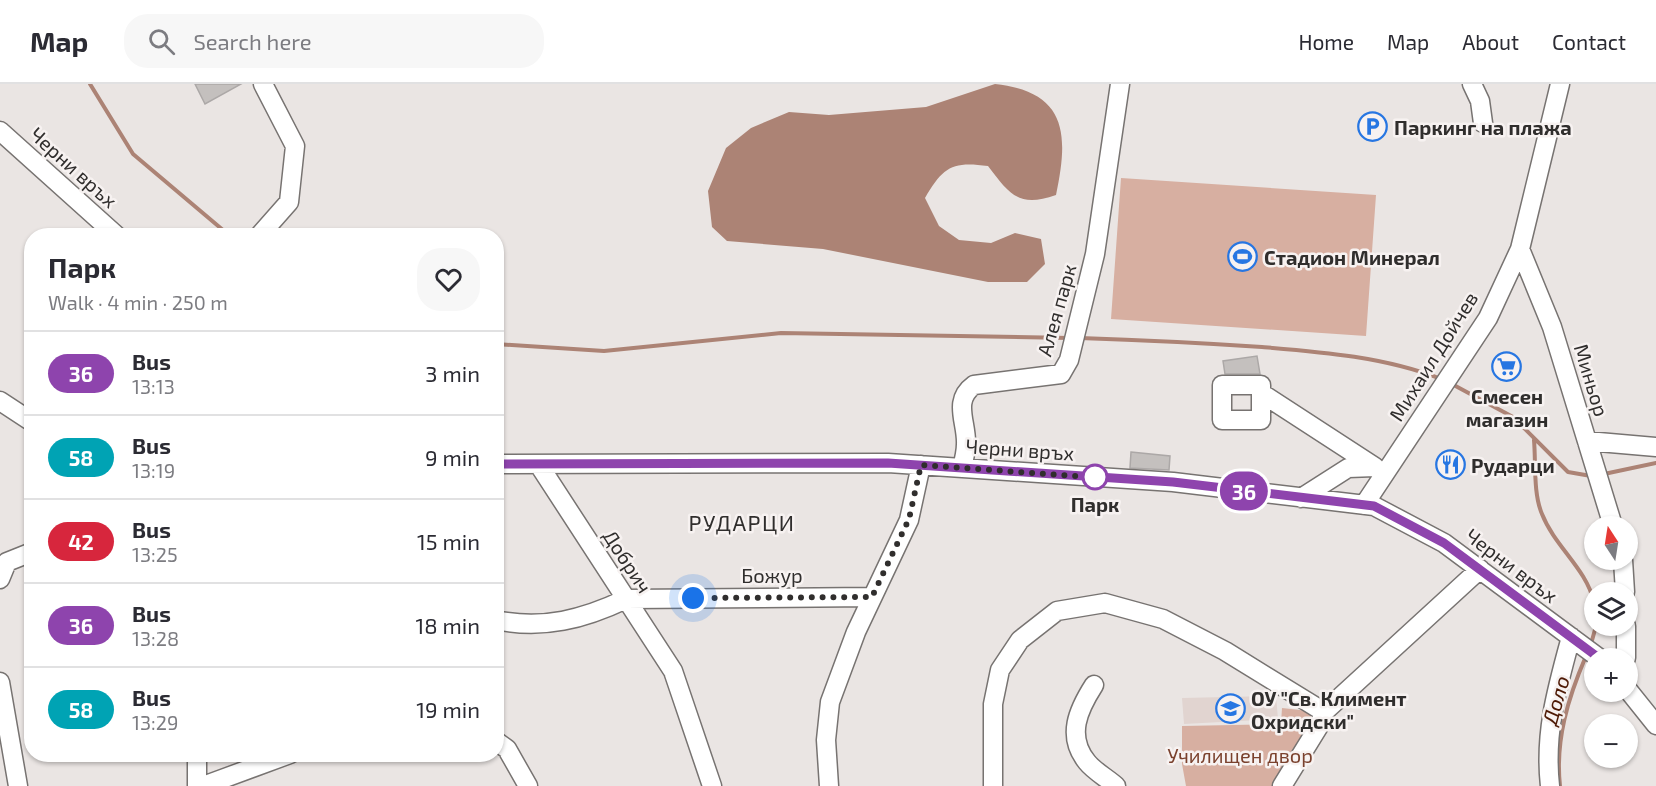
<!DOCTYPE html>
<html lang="en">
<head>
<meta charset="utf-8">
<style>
	body { margin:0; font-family:"Exo 2",sans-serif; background:#f7f7f7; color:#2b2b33; height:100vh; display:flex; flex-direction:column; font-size:22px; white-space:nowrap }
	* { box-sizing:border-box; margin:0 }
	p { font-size:20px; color:#7c7c81 }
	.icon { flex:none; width:33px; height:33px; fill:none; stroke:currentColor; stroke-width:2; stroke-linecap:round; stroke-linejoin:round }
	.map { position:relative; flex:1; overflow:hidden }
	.drawer { position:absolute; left:24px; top:144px; width:480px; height:534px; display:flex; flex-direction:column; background:#fff; border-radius:24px; box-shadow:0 2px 4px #0004 }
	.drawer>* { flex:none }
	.badge { padding:0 12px; border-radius:20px; font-size:21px; line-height:39px }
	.needle { width:39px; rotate:348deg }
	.tools { position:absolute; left:1584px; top:432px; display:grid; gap:12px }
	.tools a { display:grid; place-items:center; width:54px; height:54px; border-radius:50%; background:#fff; box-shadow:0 2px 4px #0004; font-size:30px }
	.you { position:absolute; width:30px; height:30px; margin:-15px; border:4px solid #fff; border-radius:50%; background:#1a73e8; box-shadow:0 0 0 9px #1a73e833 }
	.map>.badge { position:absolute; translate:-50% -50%; box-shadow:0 0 0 3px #fff }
	.round { display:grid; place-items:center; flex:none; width:63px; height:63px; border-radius:24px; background:#f7f7f7 }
	.overview { display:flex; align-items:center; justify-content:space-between; height:102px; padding:0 24px }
	h1 { font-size:28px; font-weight:700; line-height:45px }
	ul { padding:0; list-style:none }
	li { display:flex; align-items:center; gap:18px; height:84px; padding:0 24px; border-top:2px solid #e1e1e2 }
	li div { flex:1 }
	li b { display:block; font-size:22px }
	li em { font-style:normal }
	li .badge { min-width:66px; font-weight:700; text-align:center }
	header { display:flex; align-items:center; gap:36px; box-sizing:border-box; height:84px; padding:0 30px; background:#fff; border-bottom:2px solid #e1e1e2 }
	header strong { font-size:28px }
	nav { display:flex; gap:33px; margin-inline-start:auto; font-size:21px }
	.search { width:420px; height:54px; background:#f7f7f7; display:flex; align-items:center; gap:15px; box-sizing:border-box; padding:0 21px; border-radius:24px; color:#7c7c81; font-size:22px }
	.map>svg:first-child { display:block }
	.built { fill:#e1d4d0 }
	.green { fill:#d7afa1 }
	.water { fill:#ac8375 }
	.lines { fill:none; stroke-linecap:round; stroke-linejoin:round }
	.stream { stroke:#ac8375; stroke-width:4 }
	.building { fill:#c4c0be; stroke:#aca8a7; stroke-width:1.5 }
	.minor-casing { stroke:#777371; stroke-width:21 }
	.minor { stroke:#fff; stroke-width:18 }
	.line-casing { stroke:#fff; stroke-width:14 }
	.line { stroke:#8e44ad; stroke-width:9 }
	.walk { stroke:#302e2d; stroke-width:6; stroke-dasharray:0 10.8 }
	.stop-dot { fill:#fff; stroke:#8e44ad; stroke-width:3 }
	.labels { text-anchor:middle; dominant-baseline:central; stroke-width:5; stroke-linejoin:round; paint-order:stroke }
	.poi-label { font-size:20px; font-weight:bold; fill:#302e2d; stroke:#f7f2f1; text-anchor:start }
	.street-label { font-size:20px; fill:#302e2d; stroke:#f7f2f1 }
	.stop-label { font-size:20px; font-weight:bold; fill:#302e2d; stroke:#f7f2f1 }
	.park-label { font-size:20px; fill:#7a412d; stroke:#f7f2f1 }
	.water-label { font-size:21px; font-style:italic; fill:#4e1a06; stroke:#f7f2f1 }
	.quarter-label { font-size:22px; letter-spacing:1.5px; fill:#302e2d; stroke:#f7f2f1 }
</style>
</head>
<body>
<header>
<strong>Map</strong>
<div class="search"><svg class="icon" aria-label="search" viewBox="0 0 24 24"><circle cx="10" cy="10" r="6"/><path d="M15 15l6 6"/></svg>Search here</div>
<nav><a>Home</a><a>Map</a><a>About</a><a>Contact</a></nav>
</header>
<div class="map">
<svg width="1656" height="702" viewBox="0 0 1656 702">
	<rect width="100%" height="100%" fill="#eae5e3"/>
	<path class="built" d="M1276,612L1278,635L1184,640L1182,614Z"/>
	<path class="green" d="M1121,94L1376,111L1366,252L1111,235Z
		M1282,624L1309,627L1314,636L1272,702H1186L1182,680V642L1281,640Z"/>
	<path class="water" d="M995,0C1067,8 1069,50 1056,111C1019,124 1010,111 988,82C952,77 943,83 925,114L939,142L959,156L991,159L1015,149L1041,155L1045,180L1027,198H988L823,165L727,157L712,143L708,107L726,64L751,44L789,28L829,31L926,23Z"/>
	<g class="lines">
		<path class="stream" d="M90,0L133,70L230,152
			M1080,254C1141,256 1202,259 1262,263C1322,268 1385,273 1441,295
			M496,260L604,267L781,249L1070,254
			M1450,299L1513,333L1568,388L1591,392
			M1534,356C1536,379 1533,409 1542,430C1555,463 1586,484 1594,518
			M1604,390L1656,379
			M1591,560L1596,542
			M1560,702C1555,656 1568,614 1586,572"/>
	</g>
	<path class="building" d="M195,0H241L205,20Z
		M1257,272L1260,290H1225L1223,277Z
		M1131,368L1170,372L1169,386L1130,384Z"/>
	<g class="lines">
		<defs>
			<path id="minor" d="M1472,0L1480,17L1483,39
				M0,47L117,152
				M259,152L289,118L295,62L263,0
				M1520,165L1552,243L1613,442
				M1222,301H1261V336H1222Z
				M1261,309L1375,383
				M0,317L32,338
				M1587,357L1656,363
				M496,380L888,379L1173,398L1374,422L1444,459L1599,574
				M539,381L673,587L712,702
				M962,384C964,376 966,368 966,360C967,338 952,317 974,301L1061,290L1069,276L1095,170L1120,0
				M1301,414L1348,384L1375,383
				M1364,421L1488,234L1520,165L1560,0
				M1623,476L1625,508
				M0,495L7,478L32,468
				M496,536C543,546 584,535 626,515L872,513
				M1626,542V574
				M0,598L18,702
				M1094,601C1078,626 1066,652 1087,678C1094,687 1107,694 1116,702
				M1628,606L1656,641
				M496,657L507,665L528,702
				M197,670V702
				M203,702L290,670
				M829,702L826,656L830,618L856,548L909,436L921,381
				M993,702V620L1000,586L1020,556L1057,527L1105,519L1163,535L1225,567L1324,628
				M1282,702L1319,642L1324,628L1480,485
				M1550,702C1544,649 1557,604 1571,553"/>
		</defs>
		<use href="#minor" class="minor-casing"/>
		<use href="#minor" class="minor"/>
	</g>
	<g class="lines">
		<defs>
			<path id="line" d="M496,380L888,379L1173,398L1374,422L1444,459L1599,574"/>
		</defs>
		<use href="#line" class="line-casing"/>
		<use href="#line" class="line"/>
		<path class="walk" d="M693,514L872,513L909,435L921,381L1103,394L1095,393"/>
	</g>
	<defs>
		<symbol id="parking-ring" viewBox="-11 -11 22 22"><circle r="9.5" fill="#f7f2f1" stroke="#2776e2" stroke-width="1.5"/><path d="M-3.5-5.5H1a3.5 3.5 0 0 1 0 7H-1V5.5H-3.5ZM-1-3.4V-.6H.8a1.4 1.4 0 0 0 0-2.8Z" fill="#2776e2"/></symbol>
		<symbol id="stadium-ring" viewBox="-11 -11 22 22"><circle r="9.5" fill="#f7f2f1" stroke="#2776e2" stroke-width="1.5"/><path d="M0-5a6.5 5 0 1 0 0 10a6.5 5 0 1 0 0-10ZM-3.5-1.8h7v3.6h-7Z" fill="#2776e2"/></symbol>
		<symbol id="supermarket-ring" viewBox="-11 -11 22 22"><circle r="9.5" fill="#f7f2f1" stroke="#2776e2" stroke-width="1.5"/><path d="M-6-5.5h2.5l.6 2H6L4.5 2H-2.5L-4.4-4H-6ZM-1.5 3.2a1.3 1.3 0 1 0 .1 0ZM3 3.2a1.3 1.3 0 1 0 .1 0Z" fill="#2776e2"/></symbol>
		<symbol id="restaurant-ring" viewBox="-11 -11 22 22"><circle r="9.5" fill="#f7f2f1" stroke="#2776e2" stroke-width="1.5"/><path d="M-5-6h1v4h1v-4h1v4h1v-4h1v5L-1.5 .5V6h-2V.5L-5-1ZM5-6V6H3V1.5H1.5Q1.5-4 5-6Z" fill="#2776e2"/></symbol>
		<symbol id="school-ring" viewBox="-11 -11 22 22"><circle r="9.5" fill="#f7f2f1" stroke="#2776e2" stroke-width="1.5"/><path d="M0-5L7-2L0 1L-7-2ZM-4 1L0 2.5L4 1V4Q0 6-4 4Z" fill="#2776e2"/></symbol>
	</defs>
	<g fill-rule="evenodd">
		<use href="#parking-ring" x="1356" y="26" width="33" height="33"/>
		<use href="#stadium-ring" x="1226" y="156" width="33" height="33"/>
		<use href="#supermarket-ring" x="1490" y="266" width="33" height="33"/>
		<use href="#restaurant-ring" x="1434" y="364" width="33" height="33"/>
		<use href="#school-ring" x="1214" y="608" width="33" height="33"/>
	</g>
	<circle class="stop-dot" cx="1095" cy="393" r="12"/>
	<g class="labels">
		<g class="poi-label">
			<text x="1394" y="43">Паркинг на плажа</text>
			<text x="1264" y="173">Стадион Минерал</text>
			<text x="1507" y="312" text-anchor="middle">Смесен<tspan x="1507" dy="23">магазин</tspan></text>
			<text x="1471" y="381">Рударци</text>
			<text x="1251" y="614">ОУ "Св. Климент<tspan x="1251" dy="23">Охридски"</tspan></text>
		</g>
		<g class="street-label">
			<text transform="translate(74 83) rotate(42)">Черни връх</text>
			<text transform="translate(1056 226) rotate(-74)">Алея парк</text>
			<text transform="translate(1433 272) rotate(-58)">Михаил Дойчев</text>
			<text transform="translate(1592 296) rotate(73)">Миньор</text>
			<text transform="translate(1020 365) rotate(4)">Черни връх</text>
			<text transform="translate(628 477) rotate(57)">Добрич</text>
			<text transform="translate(1512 481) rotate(37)">Черни връх</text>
			<text x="772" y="491">Божур</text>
		</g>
		<g class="stop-label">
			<text x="1095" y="420">Парк</text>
		</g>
		<g class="park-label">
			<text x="1240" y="671">Училищен двор</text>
		</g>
		<g class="water-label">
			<text transform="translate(1555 616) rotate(-74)">Доло</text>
		</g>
		<g class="quarter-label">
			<text x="742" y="438">РУДАРЦИ</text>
		</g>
	</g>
</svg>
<div class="tools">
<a><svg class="needle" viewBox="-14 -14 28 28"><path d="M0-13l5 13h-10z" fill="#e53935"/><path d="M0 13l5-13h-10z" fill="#7c7c81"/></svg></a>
<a><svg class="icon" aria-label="layers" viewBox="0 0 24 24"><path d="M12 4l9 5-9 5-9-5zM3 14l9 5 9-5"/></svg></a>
<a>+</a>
<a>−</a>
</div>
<div class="you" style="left:693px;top:514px"></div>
<b class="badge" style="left:1244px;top:407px;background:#8e44ad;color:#fff">36</b>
<section class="drawer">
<div class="overview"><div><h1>Парк</h1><p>Walk · 4 min · 250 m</p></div><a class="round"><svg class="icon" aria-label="heart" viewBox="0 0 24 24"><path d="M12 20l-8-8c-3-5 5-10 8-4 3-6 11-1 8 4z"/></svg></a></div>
<ul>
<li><span class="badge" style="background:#8e44ad;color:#fff">36</span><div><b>Bus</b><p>13:13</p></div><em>3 min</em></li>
<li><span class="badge" style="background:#00a3b4;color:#fff">58</span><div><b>Bus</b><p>13:19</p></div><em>9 min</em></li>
<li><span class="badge" style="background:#d7263d;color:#fff">42</span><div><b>Bus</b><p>13:25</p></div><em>15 min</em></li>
<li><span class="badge" style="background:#8e44ad;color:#fff">36</span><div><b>Bus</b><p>13:28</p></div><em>18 min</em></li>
<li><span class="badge" style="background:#00a3b4;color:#fff">58</span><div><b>Bus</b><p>13:29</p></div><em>19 min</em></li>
</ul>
</section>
</div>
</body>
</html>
